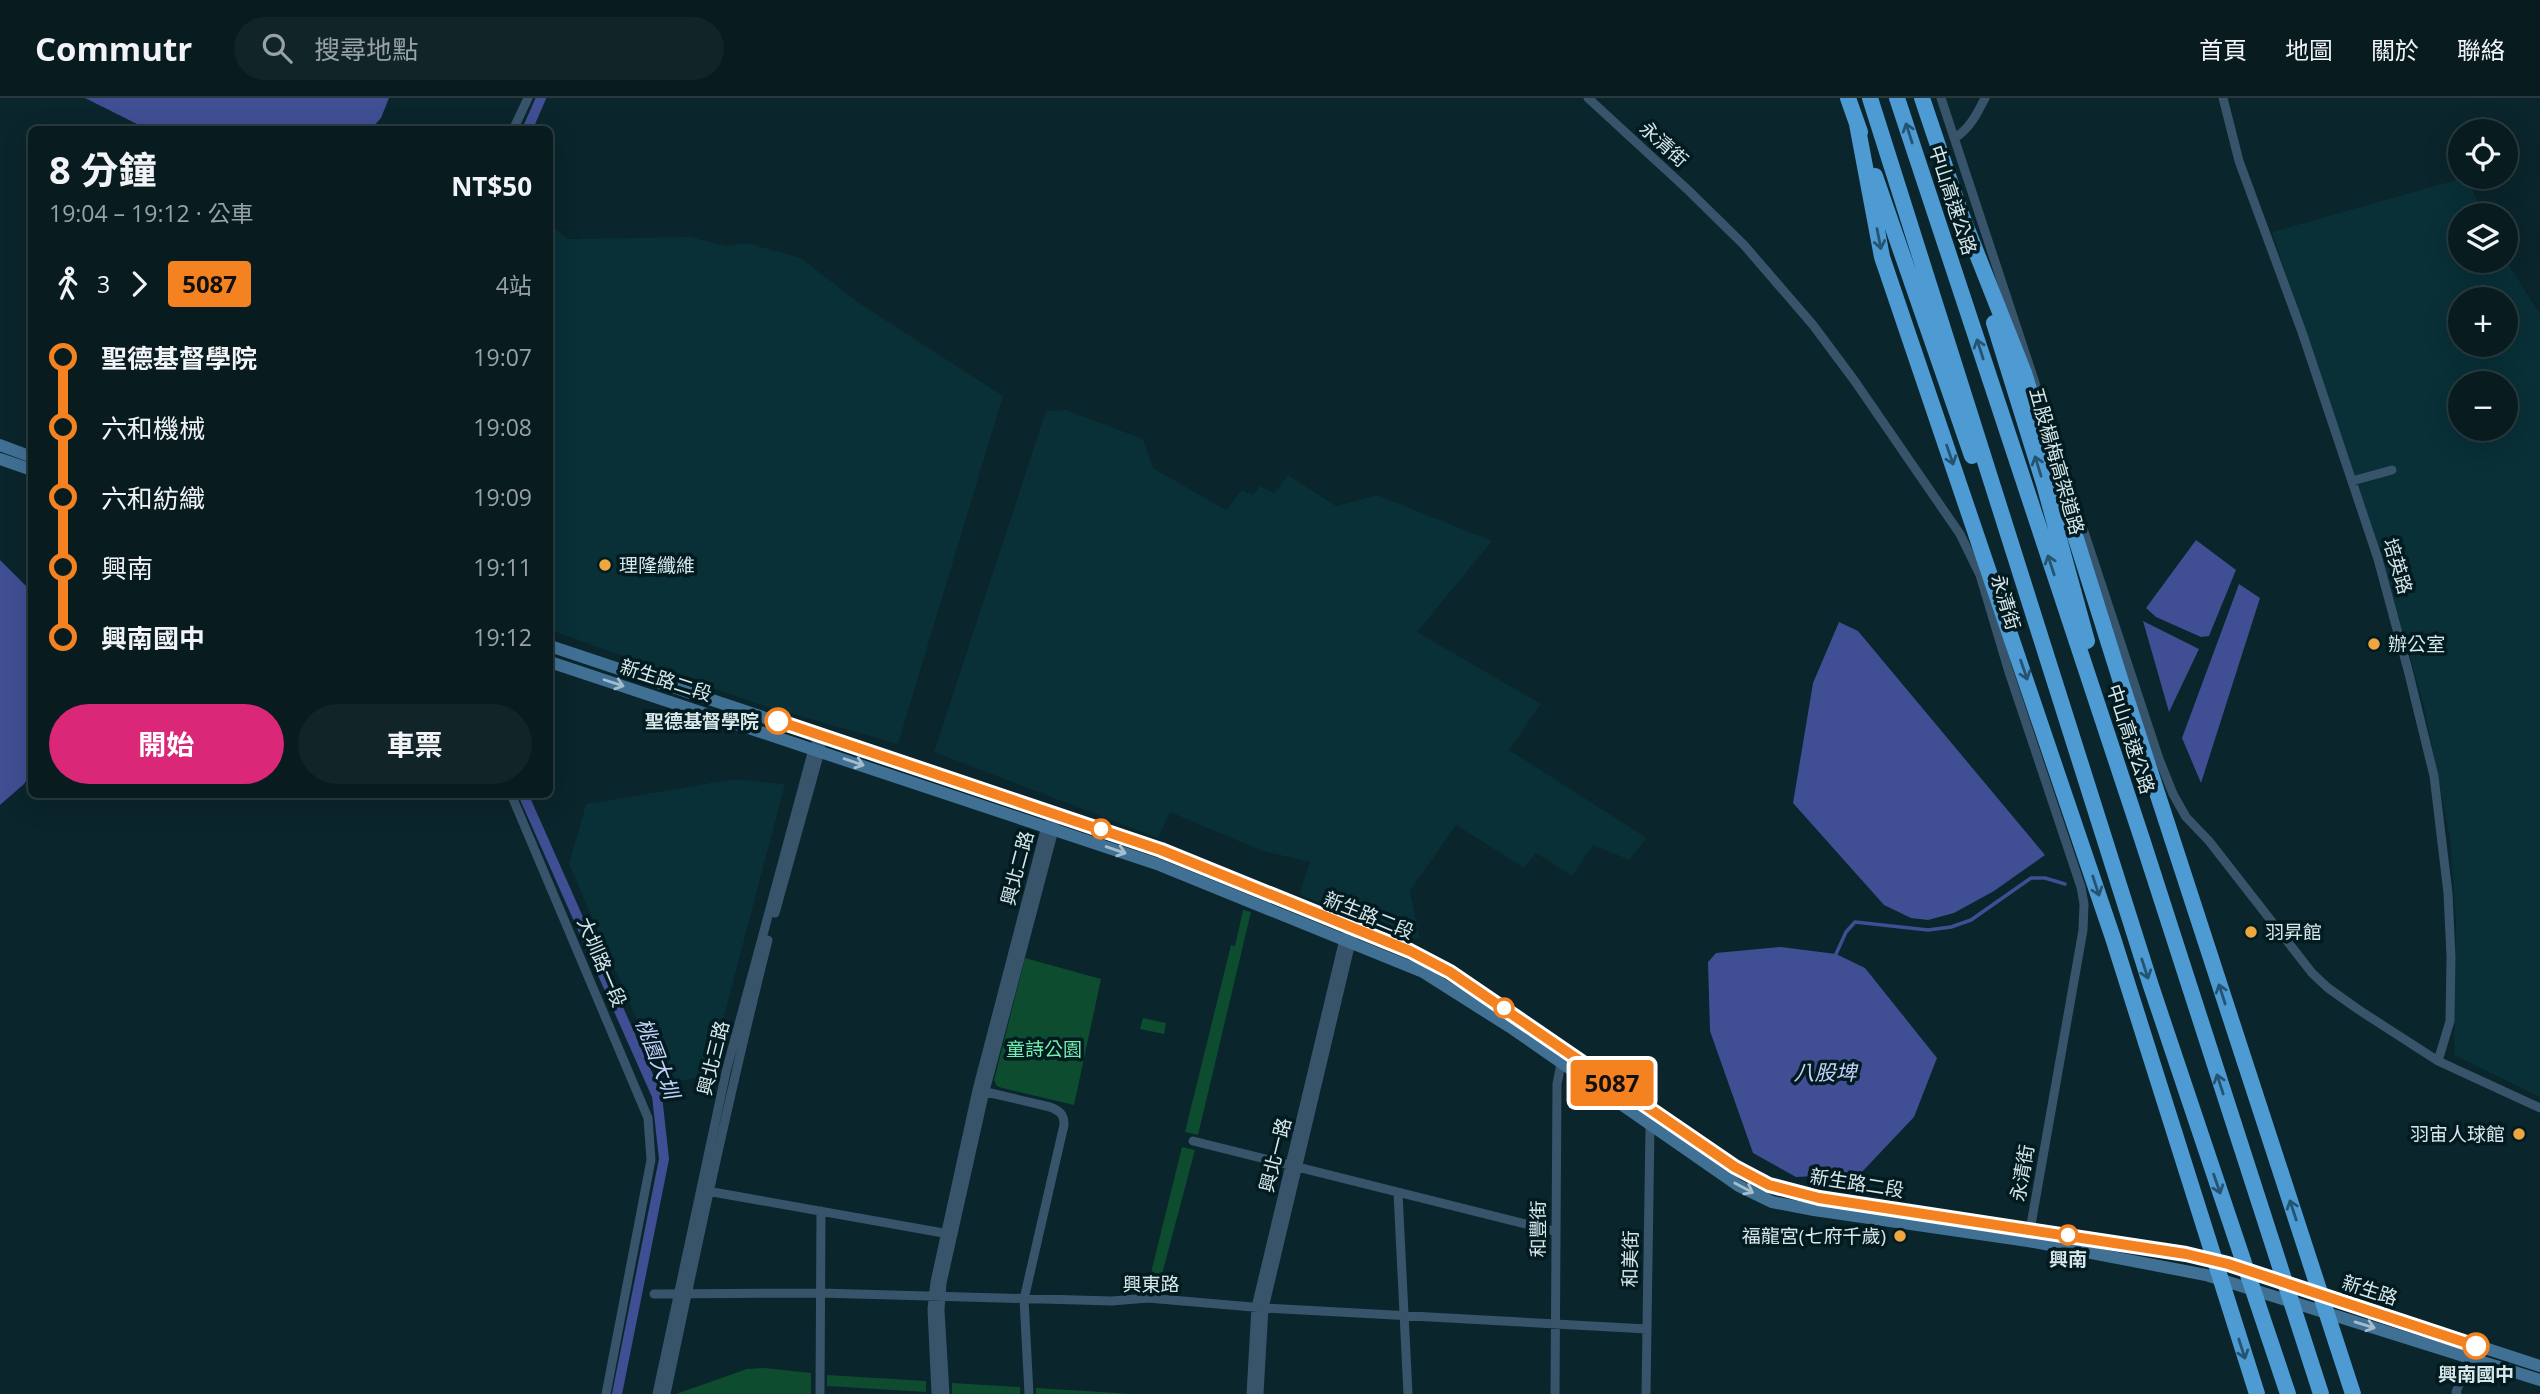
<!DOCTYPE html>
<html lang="zh-TW">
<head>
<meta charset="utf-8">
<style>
	body { margin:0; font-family:"Open Sans","Noto Sans TC",sans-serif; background:#112529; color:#f1f3f6; height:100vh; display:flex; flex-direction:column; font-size:26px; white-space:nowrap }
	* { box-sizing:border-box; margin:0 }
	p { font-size:23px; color:#98a1a5 }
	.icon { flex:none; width:38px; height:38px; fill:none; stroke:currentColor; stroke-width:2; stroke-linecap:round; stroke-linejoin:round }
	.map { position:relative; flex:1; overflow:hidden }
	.panel { position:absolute; left:28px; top:28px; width:525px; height:672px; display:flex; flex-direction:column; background:#081c20; border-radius:10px; box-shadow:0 7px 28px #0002,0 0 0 2px #293a3e }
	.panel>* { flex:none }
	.badge { padding:0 14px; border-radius:5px; font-size:24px; line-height:46px }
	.buttons { position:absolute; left:2448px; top:21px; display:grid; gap:14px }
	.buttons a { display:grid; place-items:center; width:70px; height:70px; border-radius:50%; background:#081c20; box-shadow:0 7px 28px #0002,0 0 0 2px #293a3e; font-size:35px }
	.map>.badge { position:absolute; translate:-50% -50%; box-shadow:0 0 0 4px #fff }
	.legs { display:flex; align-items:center; gap:10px; height:77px; padding:0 21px; font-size:23px }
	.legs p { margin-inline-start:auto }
	.head { display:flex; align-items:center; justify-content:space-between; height:119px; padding:0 21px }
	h1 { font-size:38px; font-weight:700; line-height:52px }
	.button { display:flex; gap:14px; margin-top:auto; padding:14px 21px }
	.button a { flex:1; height:80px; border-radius:42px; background:#db2777; color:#fff; font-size:28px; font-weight:700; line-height:80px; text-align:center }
	.button a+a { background:#112529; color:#f1f3f6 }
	ul { padding:0 21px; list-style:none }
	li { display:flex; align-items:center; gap:24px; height:70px; font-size:26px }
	li i { display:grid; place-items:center; width:10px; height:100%; margin:0 9px; background:currentColor }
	li i::after { content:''; width:18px; height:18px; margin:-9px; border:5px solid; border-radius:50%; background:#081c20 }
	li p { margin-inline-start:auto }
	li:first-child i { background:linear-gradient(#0000 50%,currentColor 0) }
	li:last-child i { background:linear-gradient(currentColor 50%,#0000 0) }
	header { display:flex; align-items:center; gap:42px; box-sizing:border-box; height:98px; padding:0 35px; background:#081c20; border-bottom:2px solid #293a3e }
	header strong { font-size:33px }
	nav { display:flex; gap:38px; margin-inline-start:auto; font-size:24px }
	.search { width:490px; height:63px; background:#112529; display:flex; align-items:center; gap:18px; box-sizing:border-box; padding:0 24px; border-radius:38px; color:#98a1a5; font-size:26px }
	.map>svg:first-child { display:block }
	.built { fill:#092f37; fill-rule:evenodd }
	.green { fill:#0d4c2f }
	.water { fill:#404e93 }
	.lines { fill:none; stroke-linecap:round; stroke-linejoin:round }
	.stream { stroke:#404e93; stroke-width:3.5 }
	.canal { stroke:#404e93; stroke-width:10 }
	.minor { stroke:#37546b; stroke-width:9 }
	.secondary { stroke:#417095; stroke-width:12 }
	.motorway { stroke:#4e9ad3; stroke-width:16 }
	.oneway { stroke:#245471 }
	.oneway2 { stroke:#a3bdcc }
	.line-1-casing { stroke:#fff; stroke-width:16 }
	.line-1 { stroke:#f58220; stroke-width:10 }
	.poi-dot { fill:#f0a63e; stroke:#021b21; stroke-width:2.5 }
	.stop-1-dot { fill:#fff; stroke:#f58220; stroke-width:3.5 }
	.labels { text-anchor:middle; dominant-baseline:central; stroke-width:7; stroke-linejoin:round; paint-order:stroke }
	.street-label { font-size:19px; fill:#d8e7ea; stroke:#021b21 }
	.poi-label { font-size:19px; fill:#d8e7ea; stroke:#021b21; text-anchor:start }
	.stop-label { font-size:19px; font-weight:bold; fill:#d8e7ea; stroke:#021b21 }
	.park-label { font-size:19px; fill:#75efad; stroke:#021b21 }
	.water-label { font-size:21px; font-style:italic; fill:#c6d2fb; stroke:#021b21 }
</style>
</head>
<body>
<header>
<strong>Commutr</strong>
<div class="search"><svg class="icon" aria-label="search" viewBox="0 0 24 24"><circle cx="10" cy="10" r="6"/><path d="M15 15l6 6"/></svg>搜尋地點</div>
<nav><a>首頁</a><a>地圖</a><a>關於</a><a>聯絡</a></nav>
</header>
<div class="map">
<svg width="2540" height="1296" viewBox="0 0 2540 1296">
	<rect width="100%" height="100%" fill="#0a252b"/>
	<path class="built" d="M2467,79L2483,117H2460V163H2506L2540,216V999L2454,957L2456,823L2450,740L2424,609L2391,492L2272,134ZM2460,201H2506V247H2460ZM2460,285H2506V331H2460Z
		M550,126L568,141L690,139L727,148L747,145L801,160L859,205L1003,298L898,646L752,604L550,532Z
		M1066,312L1143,341L1153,370L1226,412L1242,392L1253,397L1260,388L1274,395L1288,377L1336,408L1377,397L1492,443L1417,534L1541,606L1509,652L1647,740L1629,762L1593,747L1572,778L1536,755L1524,770L1456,727L1410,793L1420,841L1401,840L1299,796L1310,764L1262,753L1170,714L1158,740L934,654L1046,313Z
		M734,681L785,686L716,949L706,977L665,987L569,766L586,706Z"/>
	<path class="green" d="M1243,812L1251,814L1198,1037L1185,1034L1231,847L1235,848Z
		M1025,860L1101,881L1074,1007L1002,990L997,988L994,982Z
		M1143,920L1166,925L1164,936L1140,931Z
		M1182,1049L1195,1052L1157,1195H1146Z
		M764,1270L811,1275V1296H676L747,1271Z
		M827,1277L926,1283V1294L827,1288Z
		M952,1285L1020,1289V1296H952Z
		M1036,1290L1134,1296H1036Z"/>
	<path class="water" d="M85,0H389L381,20L371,31H147Z
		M2196,442L2236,472L2209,538L2201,539L2156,519L2146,510Z
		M0,462L32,494L31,675L24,686L0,707Z
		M2239,486L2260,500L2201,685L2182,640Z
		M2143,523L2199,551L2169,614Z
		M1839,524L1858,533L2045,757L1994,793L1954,815L1928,822L1911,820L1884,807L1793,705L1813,585Z
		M1781,849L1836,856L1865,870L1937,960L1914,1019L1860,1076L1796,1079L1753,1055L1710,933L1708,864L1716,855Z"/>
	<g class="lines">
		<path class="stream" d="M1836,856L1846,834L1855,824L1928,832L1951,829L1971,822L2031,780H2045L2065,786"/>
		<path class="canal" d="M527,32L541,0
			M523,696L657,998L664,1061L617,1296"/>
		<path class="minor" d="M1588,0L1688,92L1744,147L1813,227L1854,282L1960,436L1980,477L2009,574L2081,789L2084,806L2083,832L2029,1138
			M1941,0L2159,661L2173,696L2186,719L2209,743L2312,875L2328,890L2359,912L2438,963L2540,1010
			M2223,0L2239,63L2302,234L2378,461L2408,572L2434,678L2448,795L2451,859L2450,923L2438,963
			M513,32L528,0
			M1955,40C1970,30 1977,16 1985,0
			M2352,383L2392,372
			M511,696L648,1020L651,1062L606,1296
			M775,815L821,650
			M982,993L1050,1009C1060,1013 1064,1016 1064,1027L1024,1201L1029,1296
			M1193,1043L1554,1133
			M707,1093L949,1136
			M1398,1095L1408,1296
			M654,1196L820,1195L1112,1203L1148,1200L1264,1210L1647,1231
			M657,1296L726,974L813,651L820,638
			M666,1296C698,1144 730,993 768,842
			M820,1296L821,1113
			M936,1296L932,1211L935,1184L977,992L1046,728L1058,716
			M945,1296L940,1212L942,1185L985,993L1055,728
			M1251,1296L1256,1209L1344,841L1352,831
			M1259,1296L1264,1210L1352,840
			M1555,1296L1557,986L1561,966
			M1646,1296L1650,1027
			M2457,1296L2456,1294L2472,1256"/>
		<path class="secondary" d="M0,347L32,359
			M0,361L32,372
			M550,548L1161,752L1410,854L1450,874L1736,1069L1769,1087L1819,1100L2186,1156L2228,1166L2540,1268
			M550,564L1157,766L1423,874L1513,931L1739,1088L1772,1104L1814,1112L2028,1143L2206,1177L2540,1282"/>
		<path class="motorway" d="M1848,0L1860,34
			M1870,0L2151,888L2288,1296
			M1897,0L2142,741L2321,1296
			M1922,0L1959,110
			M1857,26L1882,159L2113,840L2257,1296
			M1875,78L1972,358
			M1956,103L2024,275L2121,584L2353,1296
			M1994,225L2044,386L2087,543"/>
	</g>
	<defs><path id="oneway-shaft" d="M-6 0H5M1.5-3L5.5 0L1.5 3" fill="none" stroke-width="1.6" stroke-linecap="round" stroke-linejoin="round" transform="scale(1.75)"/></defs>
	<g class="oneway">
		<use href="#oneway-shaft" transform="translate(1909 35) rotate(-108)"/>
		<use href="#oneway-shaft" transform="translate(1879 141) rotate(79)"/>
		<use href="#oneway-shaft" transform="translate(1980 251) rotate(-108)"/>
		<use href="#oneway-shaft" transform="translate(1950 357) rotate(71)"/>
		<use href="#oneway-shaft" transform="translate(2038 368) rotate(-107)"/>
		<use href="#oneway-shaft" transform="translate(2051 467) rotate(-108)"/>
		<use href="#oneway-shaft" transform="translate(2024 572) rotate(71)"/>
		<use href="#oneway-shaft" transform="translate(2096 788) rotate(72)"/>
		<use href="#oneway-shaft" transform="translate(2145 871) rotate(72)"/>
		<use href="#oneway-shaft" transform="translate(2222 896) rotate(-108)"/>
		<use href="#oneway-shaft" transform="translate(2220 986) rotate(-108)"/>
		<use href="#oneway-shaft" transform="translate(2217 1086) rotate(71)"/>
		<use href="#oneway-shaft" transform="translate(2293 1112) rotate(-108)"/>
		<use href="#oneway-shaft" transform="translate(2242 1251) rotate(72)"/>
	</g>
	<g class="oneway2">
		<use href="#oneway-shaft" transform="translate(614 585) rotate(18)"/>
		<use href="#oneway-shaft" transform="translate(854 664) rotate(19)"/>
		<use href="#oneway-shaft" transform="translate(1116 752) rotate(19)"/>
		<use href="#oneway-shaft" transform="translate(1744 1090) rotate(28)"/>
		<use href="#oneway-shaft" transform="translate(2365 1227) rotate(17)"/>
	</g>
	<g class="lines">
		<defs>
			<path id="line-1" d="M778,623L1161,752L1410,853L1450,874L1735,1069L1769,1087L1819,1100L2186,1156L2228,1166L2476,1248"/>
		</defs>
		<use href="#line-1" class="line-1-casing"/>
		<use href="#line-1" class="line-1"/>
	</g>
	<g class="poi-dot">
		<circle cx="605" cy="467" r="7"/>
		<circle cx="2374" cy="546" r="7"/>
		<circle cx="2251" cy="834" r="7"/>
		<circle cx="2519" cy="1036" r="7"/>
		<circle cx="1900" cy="1138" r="7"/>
	</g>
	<g class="stop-1-dot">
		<circle cx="778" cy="623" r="12"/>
		<circle cx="1101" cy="731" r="9"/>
		<circle cx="1504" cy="910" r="9"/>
		<circle cx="2068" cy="1137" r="9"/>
		<circle cx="2476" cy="1248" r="12"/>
	</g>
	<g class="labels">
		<g class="street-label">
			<text transform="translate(1664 46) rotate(42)">永清街</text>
			<text transform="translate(1953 102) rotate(72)">中山高速公路</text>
			<text transform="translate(2057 363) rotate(74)">五股楊梅高架道路</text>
			<text transform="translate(2398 468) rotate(73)">培英路</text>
			<text transform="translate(2006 504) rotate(73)">永清街</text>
			<text transform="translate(666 582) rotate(18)">新生路二段</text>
			<text transform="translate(2131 641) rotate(72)">中山高速公路</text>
			<text transform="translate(1017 770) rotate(-75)">興北二路</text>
			<text transform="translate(1369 817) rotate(22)">新生路二段</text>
			<text transform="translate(602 864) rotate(67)">大圳路一段</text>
			<text transform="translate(713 960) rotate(-76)">興北三路</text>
			<text transform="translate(1275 1057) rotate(-76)">興北一路</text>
			<text transform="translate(2022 1075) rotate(-80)">永清街</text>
			<text transform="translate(1857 1085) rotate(9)">新生路二段</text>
			<text transform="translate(1538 1131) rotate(-90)">和豐街</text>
			<text transform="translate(1630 1161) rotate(-89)">和美街</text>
			<text x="1151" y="1186">興東路</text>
			<text transform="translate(2370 1192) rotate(18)">新生路</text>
		</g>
		<g class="poi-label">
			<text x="619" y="467">理隆纖維</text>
			<text x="2388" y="546">辦公室</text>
			<text x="2265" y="834">羽昇館</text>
			<text x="2505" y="1036" text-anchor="end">羽宙人球館</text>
			<text x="1886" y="1138" text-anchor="end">福龍宮(七府千歲)</text>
		</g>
		<g class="stop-label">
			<text x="759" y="623" text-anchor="end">聖德基督學院</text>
			<text x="2068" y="1161">興南</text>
			<text x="2476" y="1276">興南國中</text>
		</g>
		<g class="park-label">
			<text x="1044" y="951">童詩公園</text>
		</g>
		<g class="water-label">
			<text transform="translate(658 960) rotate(69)">桃園大圳</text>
			<text x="1825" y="974">八股埤</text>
		</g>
	</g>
</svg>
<div class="buttons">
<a><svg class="icon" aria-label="locate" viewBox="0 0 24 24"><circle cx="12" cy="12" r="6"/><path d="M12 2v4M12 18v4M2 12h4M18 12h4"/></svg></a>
<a><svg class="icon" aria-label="layers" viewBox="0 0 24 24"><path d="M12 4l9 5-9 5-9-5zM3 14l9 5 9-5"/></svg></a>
<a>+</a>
<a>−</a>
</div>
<b class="badge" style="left:1612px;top:985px;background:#f58220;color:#111">5087</b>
<section class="panel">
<div class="head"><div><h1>8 分鐘</h1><p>19:04 – 19:12 · 公車</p></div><b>NT$50</b></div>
<div class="legs"><svg class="icon" aria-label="walk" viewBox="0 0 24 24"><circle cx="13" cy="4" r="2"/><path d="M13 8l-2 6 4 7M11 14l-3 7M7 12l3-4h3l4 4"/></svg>3<svg class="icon" aria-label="forward" viewBox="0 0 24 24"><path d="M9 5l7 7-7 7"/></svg><b class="badge" style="background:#f58220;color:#111">5087</b><p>4站</p></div>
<ul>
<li><i style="color:#f58220"></i><b>聖德基督學院</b><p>19:07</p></li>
<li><i style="color:#f58220"></i><span>六和機械</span><p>19:08</p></li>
<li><i style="color:#f58220"></i><span>六和紡織</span><p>19:09</p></li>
<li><i style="color:#f58220"></i><span>興南</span><p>19:11</p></li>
<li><i style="color:#f58220"></i><b>興南國中</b><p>19:12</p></li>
</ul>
<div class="button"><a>開始</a><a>車票</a></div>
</section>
</div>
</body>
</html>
